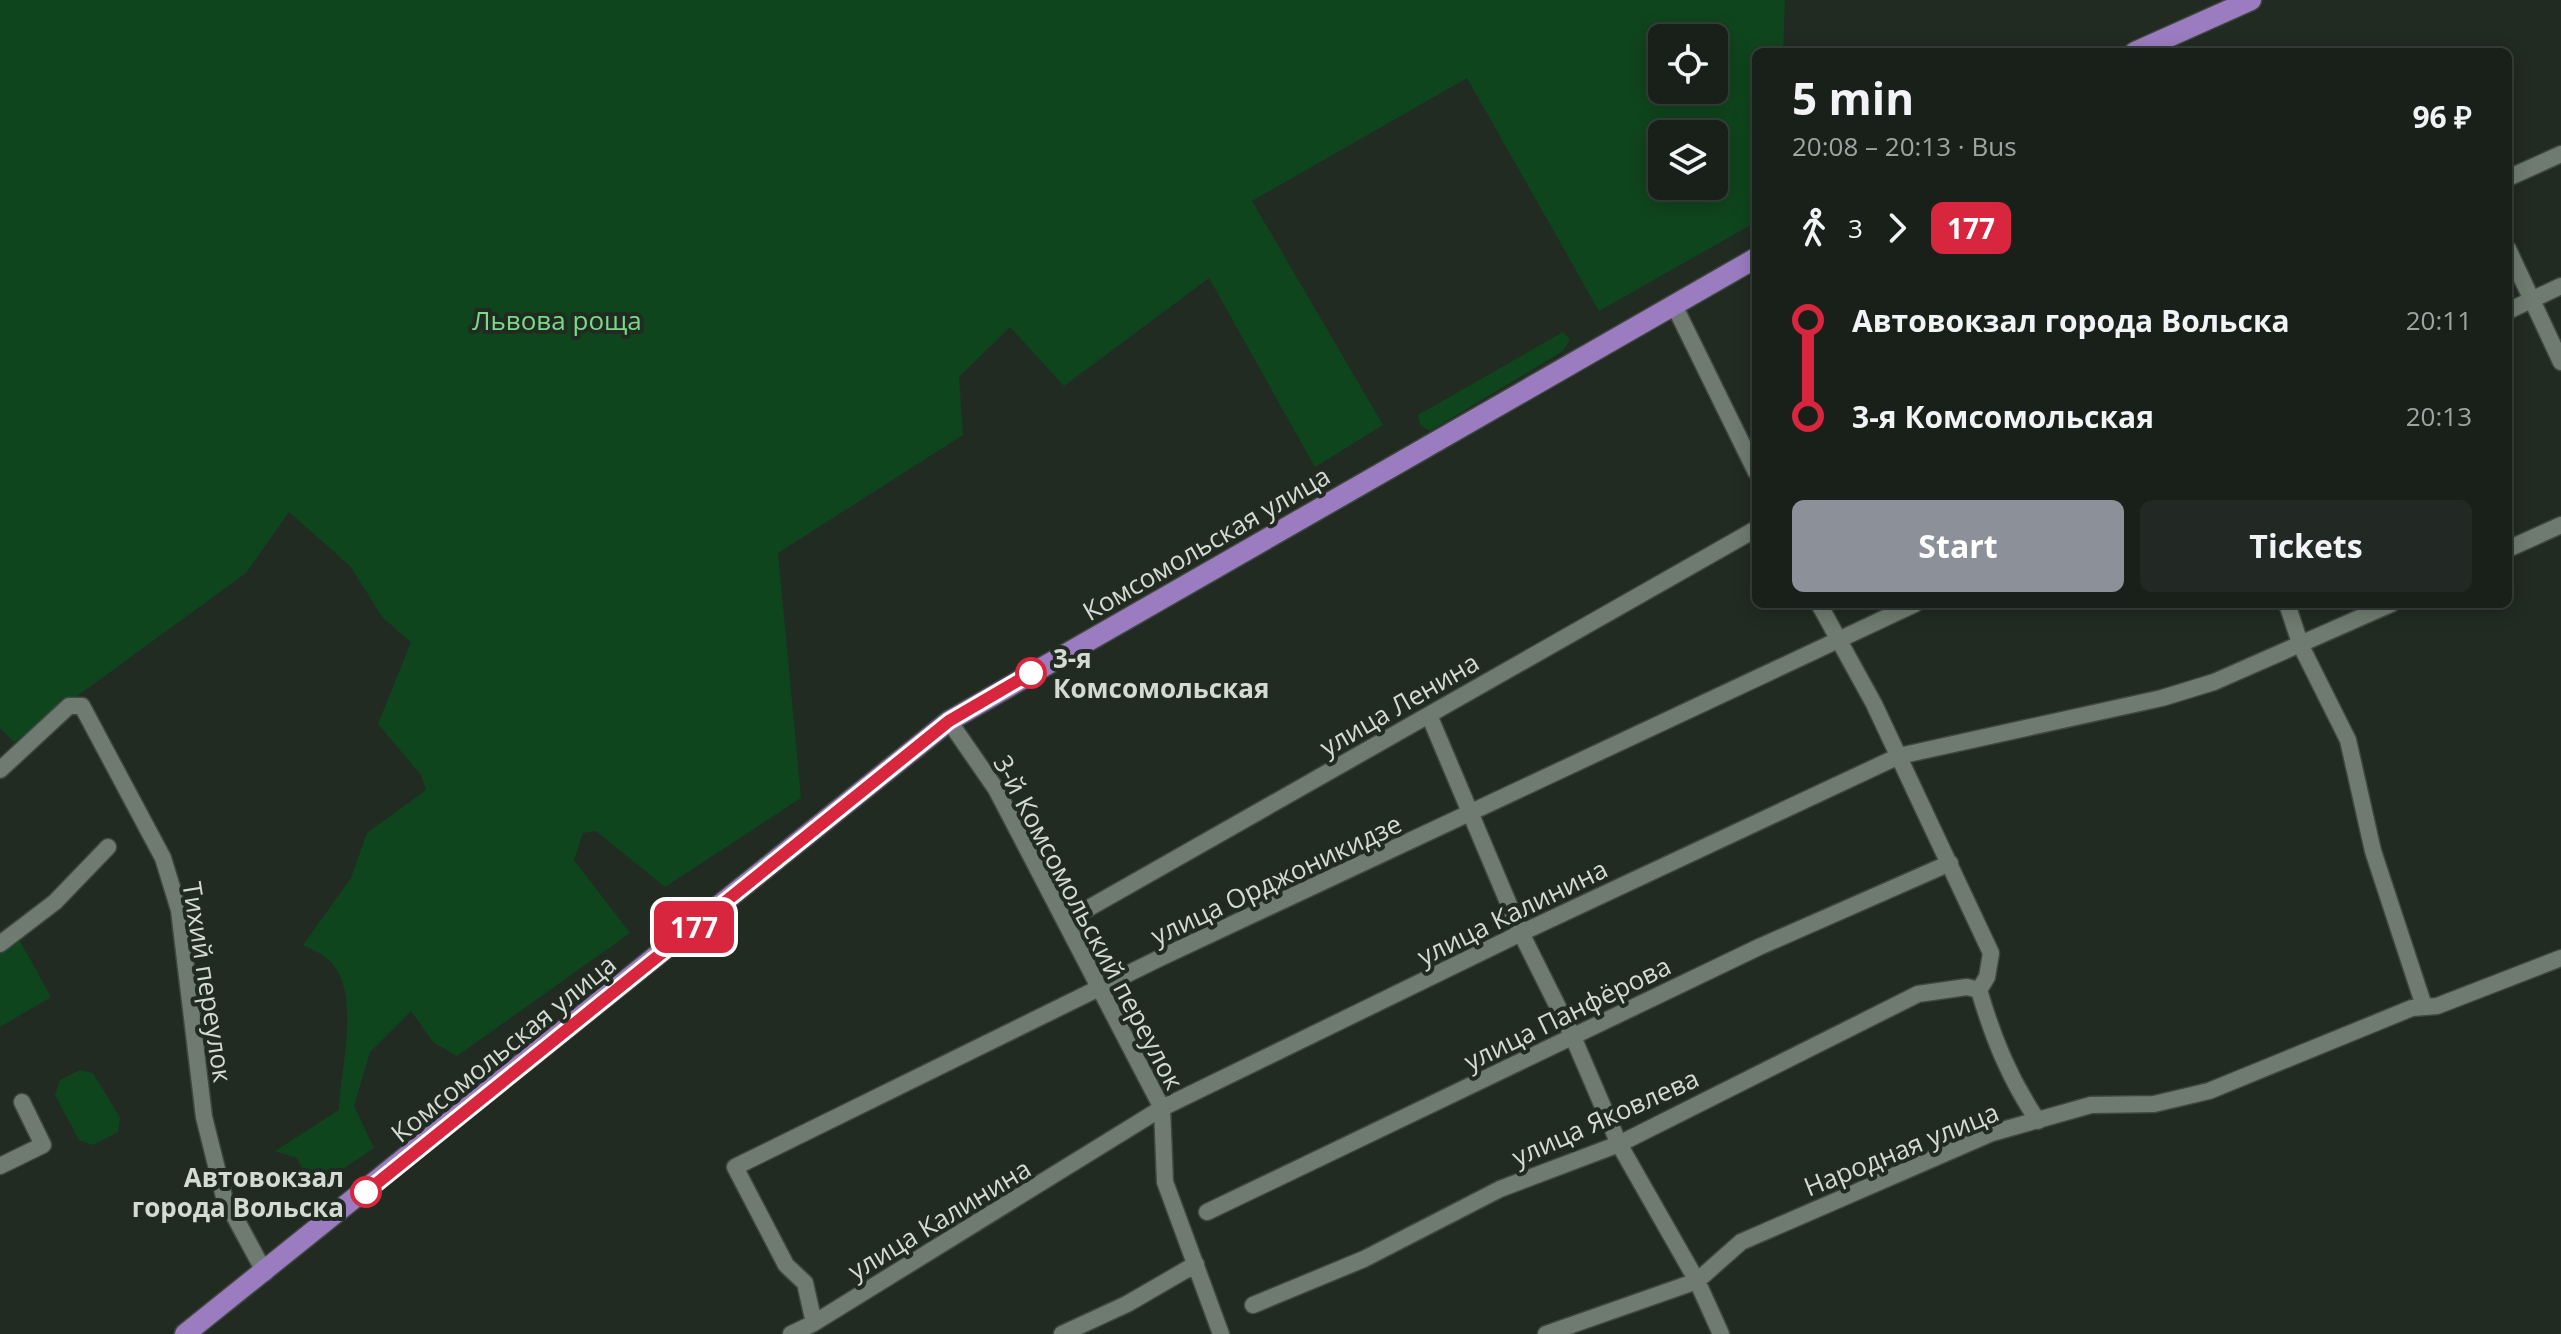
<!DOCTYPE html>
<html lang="en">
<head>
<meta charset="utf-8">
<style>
	body { margin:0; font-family:"Open Sans",sans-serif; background:#222823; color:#f1f3f6; height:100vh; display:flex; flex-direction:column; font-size:30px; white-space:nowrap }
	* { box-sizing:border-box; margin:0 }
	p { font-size:26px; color:#9fa3a2 }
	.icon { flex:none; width:44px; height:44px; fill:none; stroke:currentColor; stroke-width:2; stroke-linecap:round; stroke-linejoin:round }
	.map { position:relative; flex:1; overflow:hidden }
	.drawer { position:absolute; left:1752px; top:48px; width:760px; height:560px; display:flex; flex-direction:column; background:#19201a; border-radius:12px; box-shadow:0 4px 20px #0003,0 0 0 2px #373e39 }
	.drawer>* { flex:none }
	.badge { padding:0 16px; border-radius:12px; font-size:28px; line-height:52px }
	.controls { position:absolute; left:1648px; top:24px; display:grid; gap:16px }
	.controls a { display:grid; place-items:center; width:80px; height:80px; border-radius:12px; background:#19201a; box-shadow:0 4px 20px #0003,0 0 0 2px #373e39; font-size:40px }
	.map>.badge { position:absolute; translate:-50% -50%; box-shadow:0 0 0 4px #fff }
	.legs { display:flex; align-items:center; gap:12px; height:88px; padding:0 40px; font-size:26px }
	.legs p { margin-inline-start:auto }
	.head { display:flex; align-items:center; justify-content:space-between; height:136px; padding:0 40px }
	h1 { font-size:44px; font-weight:700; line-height:60px }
	.action { display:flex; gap:16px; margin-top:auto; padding:16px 40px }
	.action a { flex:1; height:92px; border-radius:12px; background:#8c9099; color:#fff; font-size:32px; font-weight:700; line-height:92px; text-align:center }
	.action a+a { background:#222823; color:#f1f3f6 }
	ul { padding:0 40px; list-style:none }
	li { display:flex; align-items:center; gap:28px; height:96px; font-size:30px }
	li i { display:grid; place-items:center; width:12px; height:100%; margin:0 10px; background:currentColor }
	li i::after { content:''; width:20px; height:20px; margin:-10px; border:6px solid; border-radius:50%; background:#19201a }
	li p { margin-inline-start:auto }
	li:first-child i { background:linear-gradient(#0000 50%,currentColor 0) }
	li:last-child i { background:linear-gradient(currentColor 50%,#0000 0) }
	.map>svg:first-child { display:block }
	.green { fill:#0f451c; fill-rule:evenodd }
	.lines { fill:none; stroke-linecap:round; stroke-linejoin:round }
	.minor-casing { stroke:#3f4840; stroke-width:19 }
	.major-casing { stroke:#3f4840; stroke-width:23 }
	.minor { stroke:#6f7b70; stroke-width:16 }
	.major { stroke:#9b7cc1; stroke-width:20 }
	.line-1-casing { stroke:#fff; stroke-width:18 }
	.line-1 { stroke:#d7263d; stroke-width:12 }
	.stop-1-dot { fill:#fff; stroke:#d7263d; stroke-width:4 }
	.labels { text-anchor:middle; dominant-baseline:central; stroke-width:8; stroke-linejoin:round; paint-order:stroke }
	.park-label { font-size:26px; fill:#79db89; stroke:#212b22 }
	.street-label { font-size:26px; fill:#d4dbd5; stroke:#212b22 }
	.stop-label { font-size:26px; font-weight:bold; fill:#d4dbd5; stroke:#212b22; text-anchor:start }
</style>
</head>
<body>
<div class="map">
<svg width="2561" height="1334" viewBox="0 0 2561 1334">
	<rect width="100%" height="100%" fill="#212b22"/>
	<path class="green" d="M0,0H1785L1783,52H1756V222L1599,311L1467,78L1252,201L1383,425L1315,467L1209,278L1064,386L1010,327L959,377L963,435L778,553L801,798L665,887L596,831L583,833L574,860L630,933L457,1056L433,1042L411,1011L370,1052L354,1106L374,1148L313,1189L297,1158L275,1151L339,1110C340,1069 364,985 325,957C319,952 310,949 303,945L351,878L367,833L426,790L421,775L378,724L411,642L383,618L350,566L289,512L246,573L14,742L0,728ZM1662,38H1714V90H1662ZM1662,134H1714V186H1662Z
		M1563,332L1570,339L1563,351L1430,431L1420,425L1418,415Z
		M20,941L51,997L0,1027V953Z
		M80,1070L93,1073L120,1118L118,1132L93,1145L79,1140L55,1095L60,1080Z"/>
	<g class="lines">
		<defs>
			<path id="minor" d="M2508,178L2561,154
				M2508,249L2561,362
				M1674,305L1756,472
				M2508,311L2561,286
				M2508,549L2561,525
				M1819,604L1874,704L1991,953L1987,977L1979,990C1993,1038 2010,1080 2038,1121
				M2287,604L2301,646L2348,740L2373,851L2424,1006
				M1429,715L1521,933L1573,1037L1619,1144L1697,1281L1721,1334
				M949,721L996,789L1162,1108L1165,1182L1221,1334
				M0,770L69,706H82L163,858L179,910L204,1117L224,1197L265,1273
				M1066,921L1756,529
				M0,944L55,902L108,847
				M0,1166L43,1145L22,1102
				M1207,1212L1759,947L1950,863
				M1253,1305L1364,1259L1500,1189L1619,1144L1918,994L1967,987L1979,990
				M814,1323L805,1283L786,1265L735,1167L1160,958L1915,604
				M791,1334L814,1323L1162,1108L1521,933L1899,756L2162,698L2214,682L2391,604
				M1062,1334L1127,1304L1196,1264
				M1546,1334L1697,1281L1741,1242L1992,1133L2091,1105L2154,1104L2209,1091L2412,1008L2437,1006L2561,958"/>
			<path id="major" d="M2135,52L2251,0
				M185,1334L949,721L1756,258"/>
		</defs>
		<use href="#minor" class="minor-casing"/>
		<use href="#major" class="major-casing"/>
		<use href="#minor" class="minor"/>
		<use href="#major" class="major"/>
	</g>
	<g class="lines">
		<defs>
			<path id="line-1" d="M366,1192L949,721L1031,673"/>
		</defs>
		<use href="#line-1" class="line-1-casing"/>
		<use href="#line-1" class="line-1"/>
	</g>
	<g class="stop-1-dot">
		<circle cx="1031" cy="673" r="14"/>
		<circle cx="366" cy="1192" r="14"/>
	</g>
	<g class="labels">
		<g class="park-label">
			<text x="557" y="320">Львова роща</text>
		</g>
		<g class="street-label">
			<text transform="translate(1206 543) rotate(-30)">Комсомольская улица</text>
			<text transform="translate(1399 704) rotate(-30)">улица Ленина</text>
			<text transform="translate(1276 879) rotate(-25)">улица Орджоникидзе</text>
			<text transform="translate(1512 912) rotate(-26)">улица Калинина</text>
			<text transform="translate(1089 922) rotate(62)">3-й Комсомольский переулок</text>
			<text transform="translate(208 982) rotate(81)">Тихий переулок</text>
			<text transform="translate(1567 1013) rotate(-26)">улица Панфёрова</text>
			<text transform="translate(503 1048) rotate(-39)">Комсомольская улица</text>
			<text transform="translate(1605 1117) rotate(-24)">улица Яковлева</text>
			<text transform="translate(1901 1149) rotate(-22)">Народная улица</text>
			<text transform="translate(939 1219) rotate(-31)">улица Калинина</text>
		</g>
		<g class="stop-label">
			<text x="1053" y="658">3-я<tspan x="1053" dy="30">Комсомольская</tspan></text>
			<text x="344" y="1177" text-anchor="end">Автовокзал<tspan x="344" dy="30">города Вольска</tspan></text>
		</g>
	</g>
</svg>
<div class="controls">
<a><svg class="icon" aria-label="locate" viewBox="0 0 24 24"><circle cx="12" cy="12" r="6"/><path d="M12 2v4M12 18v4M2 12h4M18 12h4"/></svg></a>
<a><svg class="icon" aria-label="layers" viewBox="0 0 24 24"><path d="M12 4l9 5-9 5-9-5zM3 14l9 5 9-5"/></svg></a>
</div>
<b class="badge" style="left:694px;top:927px;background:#d7263d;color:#fff">177</b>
<section class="drawer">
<div class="head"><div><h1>5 min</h1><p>20:08 – 20:13 · Bus</p></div><b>96 ₽</b></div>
<div class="legs"><svg class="icon" aria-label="walk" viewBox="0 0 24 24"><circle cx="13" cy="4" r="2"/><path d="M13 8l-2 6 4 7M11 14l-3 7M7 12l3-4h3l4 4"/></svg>3<svg class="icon" aria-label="forward" viewBox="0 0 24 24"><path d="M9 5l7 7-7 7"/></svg><b class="badge" style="background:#d7263d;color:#fff">177</b></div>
<ul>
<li><i style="color:#d7263d"></i><b>Автовокзал города Вольска</b><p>20:11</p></li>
<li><i style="color:#d7263d"></i><b>3-я Комсомольская</b><p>20:13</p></li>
</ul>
<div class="action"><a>Start</a><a>Tickets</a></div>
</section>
</div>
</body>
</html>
